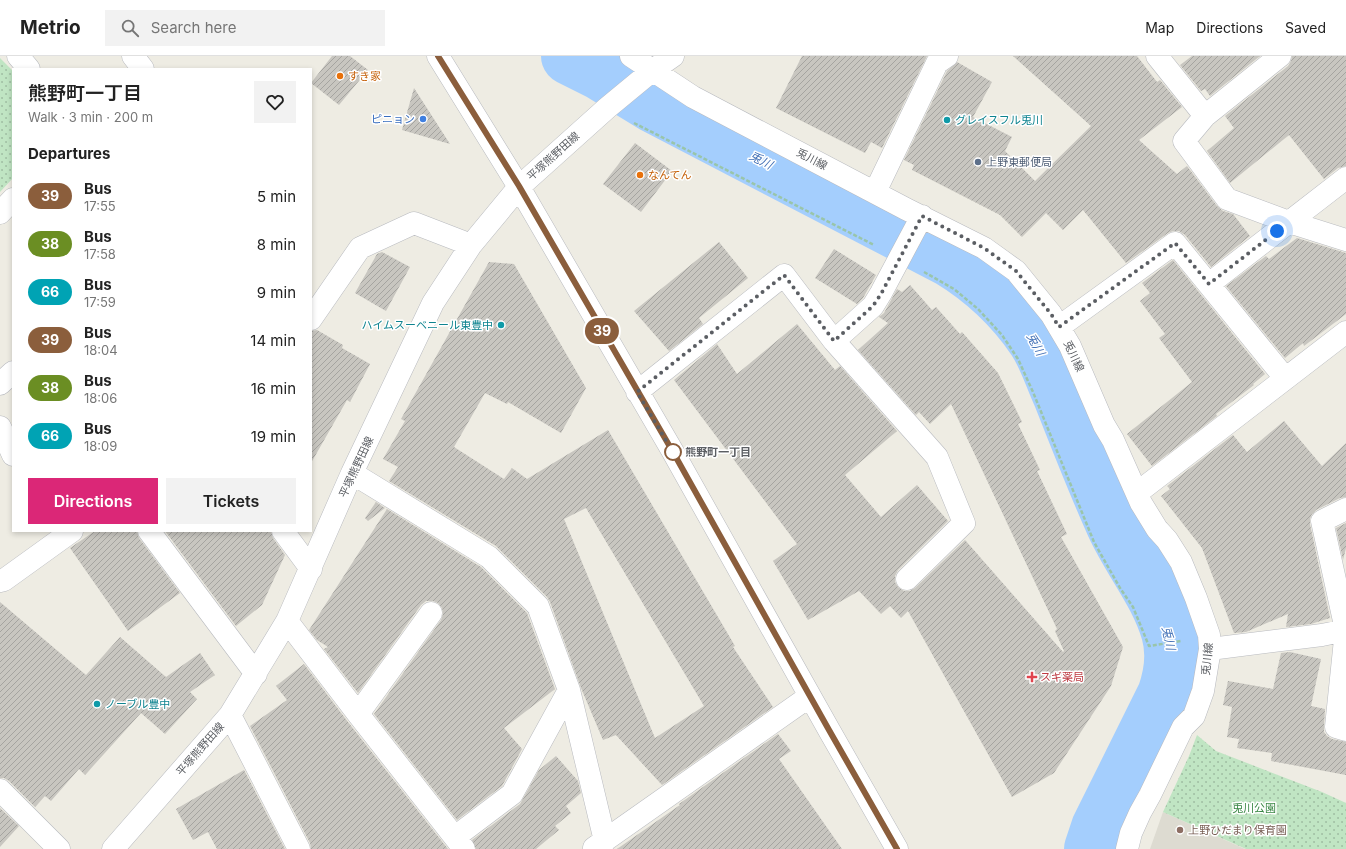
<!DOCTYPE html>
<html lang="en">
<head>
<meta charset="utf-8">
<style>
	body { margin:0; font-family:Inter,"Noto Sans JP",sans-serif; background:#f2f2f2; color:#222; height:100vh; display:flex; flex-direction:column; font-size:15px; white-space:nowrap }
	* { box-sizing:border-box; margin:0 }
	p { font-size:13px; color:#767676 }
	.icon { flex:none; width:22px; height:22px; fill:none; stroke:currentColor; stroke-width:2; stroke-linecap:round; stroke-linejoin:round }
	.map { position:relative; flex:1; overflow:hidden }
	.side { position:absolute; left:12px; top:12px; width:300px; height:464px; display:flex; flex-direction:column; background:#fff; border-radius:0px; box-shadow:0 2px 6px #0003 }
	.side>* { flex:none }
	.badge { padding:0 8px; border-radius:13px; font-size:14px; line-height:26px }
	.you { position:absolute; width:20px; height:20px; margin:-10px; border:3px solid #fff; border-radius:50%; background:#1a73e8; box-shadow:0 0 0 6px #1a73e833 }
	.map>.badge { position:absolute; translate:-50% -50%; box-shadow:0 0 0 2px #fff }
	h2 { padding:0 16px; font-size:15px; line-height:36px }
	.round { display:grid; place-items:center; flex:none; width:42px; height:42px; border-radius:0px; background:#f2f2f2 }
	.headline { display:flex; align-items:center; justify-content:space-between; height:68px; padding:0 16px }
	h1 { font-size:19px; font-weight:600; line-height:30px }
	.primary-button { display:flex; gap:8px; margin-top:auto; padding:8px 16px }
	.primary-button a { flex:1; height:46px; border-radius:0px; background:#db2777; color:#fff; font-size:16px; font-weight:600; line-height:46px; text-align:center }
	.primary-button a+a { background:#f2f2f2; color:#222 }
	ul { padding:0; list-style:none }
	li { display:flex; align-items:center; gap:12px; height:48px; padding:0 16px }
	li div { flex:1 }
	li b { display:block; font-size:15px }
	li em { font-style:normal }
	li .badge { min-width:44px; font-weight:700; text-align:center }
	header { display:flex; align-items:center; gap:24px; box-sizing:border-box; height:56px; padding:0 20px; background:#fff; border-bottom:1px solid #e0e0e0 }
	header strong { font-size:19px }
	nav { display:flex; gap:22px; margin-inline-start:auto; font-size:14px }
	.search { width:280px; height:36px; background:#f2f2f2; display:flex; align-items:center; gap:10px; box-sizing:border-box; padding:0 14px; border-radius:0px; color:#767676; font-size:15px }
	.map>svg:first-child { display:block }
	.education { fill:#dddbd1 }
	.grass { fill:url(#grass-dots) }
	.lines { fill:none; stroke-linecap:round; stroke-linejoin:round }
	.river { stroke:#a4cefd; stroke-width:58 }
	.building { fill:url(#building-hatch); fill-rule:evenodd }
	.minor-casing { stroke:#b8babf; stroke-width:23 }
	.path { stroke:#99c5aa; stroke-width:2.5; stroke-dasharray:4 2; stroke-linecap:butt }
	.minor { stroke:#fff; stroke-width:22 }
	.line-casing { stroke:#fff; stroke-width:9 }
	.line { stroke:#8b5e3c; stroke-width:6 }
	.walk { stroke:#5b5e63; stroke-width:4; stroke-dasharray:0 7.2 }
	.food-dot { fill:#e8710a; stroke:#fff; stroke-width:1.5 }
	.shop-dot { fill:#3f7fe0; stroke:#fff; stroke-width:1.5 }
	.culture-dot { fill:#0f9aa8; stroke:#fff; stroke-width:1.5 }
	.service-dot { fill:#5c6f8a; stroke:#fff; stroke-width:1.5 }
	.stop-dot { fill:#fff; stroke:#8b5e3c; stroke-width:2 }
	.health-dot { fill:#e0444e; stroke:#fff; stroke-width:1.5 }
	.education-dot { fill:#8d6e63; stroke:#fff; stroke-width:1.5 }
	.labels { text-anchor:middle; dominant-baseline:central; stroke-width:3; stroke-linejoin:round; paint-order:stroke }
	.food-label { font-size:11px; fill:#c56008; stroke:#fff; text-anchor:start }
	.shop-label { font-size:11px; fill:#366cbe; stroke:#fff; text-anchor:end }
	.culture-label { font-size:11px; fill:#0d838f; stroke:#fff; text-anchor:start }
	.street-label { font-size:11px; fill:#5b5e63; stroke:#fff }
	.service-label { font-size:11px; fill:#4e5e75; stroke:#fff; text-anchor:start }
	.stop-label { font-size:11px; font-weight:bold; fill:#5b5e63; stroke:#fff; text-anchor:start }
	.health-label { font-size:11px; fill:#be3a42; stroke:#fff; text-anchor:start }
	.park-label { font-size:11px; fill:#388643; stroke:#fff }
	.education-label { font-size:11px; fill:#785e54; stroke:#fff; text-anchor:start }
	.water-label { font-size:12px; font-style:italic; fill:#4472b7; stroke:#fff }
</style>
</head>
<body>
<header>
<strong>Metrio</strong>
<div class="search"><svg class="icon" aria-label="search" viewBox="0 0 24 24"><circle cx="10" cy="10" r="6"/><path d="M15 15l6 6"/></svg>Search here</div>
<nav><a>Map</a><a>Directions</a><a>Saved</a></nav>
</header>
<div class="map">
<svg width="1346" height="793" viewBox="0 0 1346 793">
	<defs>
		<pattern id="grass-dots" width="8" height="8" patternUnits="userSpaceOnUse"><rect width="8" height="8" fill="#c0e5c3"/><path d="M2 2h.1M6 6h.1" fill="none" stroke="#9fbda2" stroke-width="1.8" stroke-linecap="round"/></pattern>
		<pattern id="building-hatch" width="6" height="6" patternUnits="userSpaceOnUse"><rect width="6" height="6" fill="#c8c6c0"/><path d="M-1 1l2-2M0 6l6-6M5 7l2-2" fill="none" stroke="#a5a4a0"/></pattern>
	</defs>
	<rect width="100%" height="100%" fill="#eeece3"/>
	<path class="education" d="M1163,756L1245,793H1150Z"/>
	<path class="grass" d="M0,2L13,15V122L0,136Z
		M1197,679L1216,695L1322,736L1346,747V793H1246L1163,756L1189,700Z"/>
	<g class="lines">
		<path class="river" d="M570,0L600,15L654,48L950,202C983,222 1013,250 1035,282C1047,299 1053,321 1062,340C1079,383 1096,427 1115,469C1132,506 1159,537 1170,576C1176,597 1173,619 1166,639L1100,772L1093,793"/>
	</g>
	<path class="building" d="M332,0H350L368,14L339,49L311,27Z
		M802,0H927L882,92L871,86L865,97L776,52Z
		M1013,0H1137L1157,26L1160,24L1182,51L1139,84L1177,118L1187,110L1217,150L1223,155L1233,158L1250,180L1211,211L1185,179L1179,175H1173L1168,177L1126,207L1083,154L1063,174L1046,157L1022,181L1000,159L912,114L914,109L904,104L947,15L957,6L992,26L973,61L1012,81L1005,95L1035,125L1091,70Z
		M1192,0H1260L1210,40L1205,33L1201,35L1180,9Z
		M1292,0H1346V110L1338,112L1324,123L1289,79L1230,127L1207,95L1234,72L1225,60L1288,10L1291,5Z
		M414,32L450,88L402,74Z
		M635,87L672,115L641,156L603,128Z
		M1297,182L1346,197V258L1304,290L1303,287L1285,302L1226,230L1266,200L1269,203Z
		M719,186L748,222L699,262L703,268L669,295L634,255Z
		M834,193L876,219L863,242L857,248L815,222Z
		M382,196L410,211L386,255L355,237L377,198Z
		M1173,204L1265,318L1253,328L1254,329L1216,358L1217,360L1152,410L1127,378L1192,326L1159,282L1165,278L1140,245L1150,237L1142,227Z
		M489,206L514,208L586,332L561,377L508,346L507,348L485,337L454,391L504,423L512,412L527,423L608,374L735,590L733,591L773,651L662,729L616,679L603,684L581,632L550,546L547,541L496,490L389,425L398,411L383,403L405,365L401,363ZM586,452L704,650L655,682L564,463Z
		M910,229L932,254L936,251L960,278L962,276L998,317L1022,366L1018,368L1040,414L1037,415L1067,478L1061,481L1123,591L1111,630L1054,717L1012,741L908,555L901,562L890,550L881,558L859,535L808,564L773,505L797,488L674,324L717,288L737,318L797,268L835,314L840,310L897,375L845,419L881,461L917,429L948,465L898,514L895,520V526L898,531L904,535H910L915,532L965,484L1063,596L1064,595L1055,575L1057,573L951,348L930,368L919,356L916,359L858,294L888,267L879,261L884,257L897,233L902,236Z
		M317,274L343,289L342,292L370,308L350,346L347,344L311,407V275Z
		M1284,365L1322,410L1346,387V441L1340,442L1316,454L1312,458L1310,463V468L1330,562L1311,568L1286,571L1288,558L1246,576L1234,577L1202,492L1161,440L1170,433L1167,430L1233,379L1247,396Z
		M376,446L385,452L368,465L365,462Z
		M387,453L481,511L527,557L555,633L504,672L522,693L502,730L457,764L374,658L441,564L443,558L442,552L438,547L433,545H426L421,549L358,637L324,593L328,591L317,584L309,574Z
		M1346,467V492L1343,504L1336,472Z
		M95,475H137L139,482L180,537L128,575L70,492Z
		M165,475H271L273,482L285,499L262,549L236,570Z
		M0,546L86,619L120,581L166,621L200,597L215,619L190,636L197,643L165,678L141,657L85,719L79,713L51,745L45,740L35,751L9,725L4,722H0Z
		M1290,596L1321,603L1311,650L1325,653L1324,670V676L1327,680L1332,683L1346,686V719L1271,705L1272,697L1237,692L1239,683L1227,681L1232,651L1223,649L1228,625L1273,633L1281,597Z
		M304,608L348,666L448,793H311L310,787L250,670L287,644L276,630Z
		M778,678L791,695L779,703L842,793H617L680,749L679,748Z
		M556,700L578,725L581,737L566,750L571,757L555,770L559,774L536,793H476L472,784L520,748L539,714Z
		M244,714L285,793H217L208,776L193,784L176,753Z
		M0,752L19,770L0,791Z"/>
	<g class="lines">
		<defs>
			<path id="minor" d="M18,0L29,13
				M133,0L143,13
				M438,0L519,131L673,396L829,674L897,793
				M631,0L693,41L906,153L984,192L1016,215L1051,258L1070,290L1104,369L1113,384L1141,447L1157,473L1167,484L1181,506L1196,542L1209,579L1210,593L1203,635L1194,660L1183,671L1150,739L1140,757L1131,777L1127,793
				M1157,0L1205,60
				M1280,0L1205,60L1184,85L1227,143L1289,166L1346,184
				M875,136L937,7L947,0
				M0,157L13,143
				M1209,228L1346,122
				M311,263L360,192L414,167L471,189
				M1059,271L1175,187L1285,322
				M834,285L873,250L881,237L922,160
				M0,328L13,316
				M637,336L784,219L834,285L937,401L964,467L907,523
				M0,371L13,399
				M352,417L489,501L538,550L569,634L605,785
				M1137,437L1346,276
				M1346,453L1322,465L1346,574L1336,671L1346,674
				M149,475L256,618
				M283,475L311,513
				M0,525L4,524L72,475
				M287,565L358,658L464,793
				M1210,593L1322,579L1346,574
				M358,658L431,557
				M230,659L299,793
				M0,734L59,793
				M455,781L512,738L569,634
				M594,792L810,640
				M113,793L230,659L287,565L352,417L433,247L471,189L519,131L607,52L653,14L673,0"/>
		</defs>
		<use href="#minor" class="minor-casing"/>
		<path class="path" d="M634,67L874,189
			M924,216L954,233L978,253L1002,279L1018,303L1033,336L1094,486L1120,532L1133,551L1149,590L1181,585"/>
		<use href="#minor" class="minor"/>
	</g>
	<g class="lines">
		<defs>
			<path id="line" d="M438,0L519,130L673,396L829,674L897,793"/>
		</defs>
		<use href="#line" class="line-casing"/>
		<use href="#line" class="line"/>
		<path class="walk" d="M673,396L637,336L784,219L834,285L873,250L881,238L922,160L984,192L1016,215L1051,258L1059,271L1175,187L1209,228L1277,175"/>
	</g>
	<g class="food-dot">
		<circle cx="340" cy="20" r="4"/>
		<circle cx="640" cy="119" r="4"/>
	</g>
	<circle class="shop-dot" cx="423" cy="63" r="4"/>
	<g class="culture-dot">
		<circle cx="947" cy="64" r="4"/>
		<circle cx="501" cy="269" r="4"/>
		<circle cx="97" cy="648" r="4"/>
	</g>
	<circle class="service-dot" cx="978" cy="106" r="4"/>
	<circle class="stop-dot" cx="673" cy="396" r="8"/>
	<path class="health-dot" d="M1030 615h4v4h4v4h-4v4h-4v-4h-4v-4h4z"/>
	<circle class="education-dot" cx="1180" cy="774" r="4"/>
	<g class="labels">
		<g class="food-label">
			<text x="348" y="20">すき家</text>
			<text x="648" y="119">なんてん</text>
		</g>
		<g class="shop-label">
			<text x="415" y="63">ピニョン</text>
		</g>
		<g class="culture-label">
			<text x="955" y="64">グレイスフル兎川</text>
			<text x="493" y="269" text-anchor="end">ハイムスーベニール東豊中</text>
			<text x="105" y="648">ノーブル豊中</text>
		</g>
		<g class="street-label">
			<text transform="translate(553 100) rotate(-42)">平塚熊野田線</text>
			<text transform="translate(812 103) rotate(28)">兎川線</text>
			<text transform="translate(1074 300) rotate(65)">兎川線</text>
			<text transform="translate(356 411) rotate(-65)">平塚熊野田線</text>
			<text transform="translate(1207 603) rotate(-84)">兎川線</text>
			<text transform="translate(200 693) rotate(-49)">平塚熊野田線</text>
		</g>
		<g class="service-label">
			<text x="986" y="106">上野東郵便局</text>
		</g>
		<g class="stop-label">
			<text x="685" y="396">熊野町一丁目</text>
		</g>
		<g class="health-label">
			<text x="1040" y="621">スギ薬局</text>
		</g>
		<g class="park-label">
			<text x="1254" y="752">兎川公園</text>
		</g>
		<g class="education-label">
			<text x="1188" y="774">上野ひだまり保育園</text>
		</g>
		<g class="water-label">
			<text transform="translate(761 104) rotate(27)">兎川</text>
			<text transform="translate(1036 288) rotate(61)">兎川</text>
			<text transform="translate(1169 582) rotate(78)">兎川</text>
		</g>
	</g>
</svg>
<div class="you" style="left:1277px;top:175px"></div>
<b class="badge" style="left:602px;top:275px;background:#8b5e3c;color:#fff">39</b>
<section class="side">
<div class="headline"><div><h1>熊野町一丁目</h1><p>Walk · 3 min · 200 m</p></div><a class="round"><svg class="icon" aria-label="heart" viewBox="0 0 24 24"><path d="M12 20l-8-8c-3-5 5-10 8-4 3-6 11-1 8 4z"/></svg></a></div>
<h2>Departures</h2>
<ul>
<li><span class="badge" style="background:#8b5e3c;color:#fff">39</span><div><b>Bus</b><p>17:55</p></div><em>5 min</em></li>
<li><span class="badge" style="background:#6b8e23;color:#fff">38</span><div><b>Bus</b><p>17:58</p></div><em>8 min</em></li>
<li><span class="badge" style="background:#00a3b4;color:#fff">66</span><div><b>Bus</b><p>17:59</p></div><em>9 min</em></li>
<li><span class="badge" style="background:#8b5e3c;color:#fff">39</span><div><b>Bus</b><p>18:04</p></div><em>14 min</em></li>
<li><span class="badge" style="background:#6b8e23;color:#fff">38</span><div><b>Bus</b><p>18:06</p></div><em>16 min</em></li>
<li><span class="badge" style="background:#00a3b4;color:#fff">66</span><div><b>Bus</b><p>18:09</p></div><em>19 min</em></li>
</ul>
<div class="primary-button"><a>Directions</a><a>Tickets</a></div>
</section>
</div>
</body>
</html>
